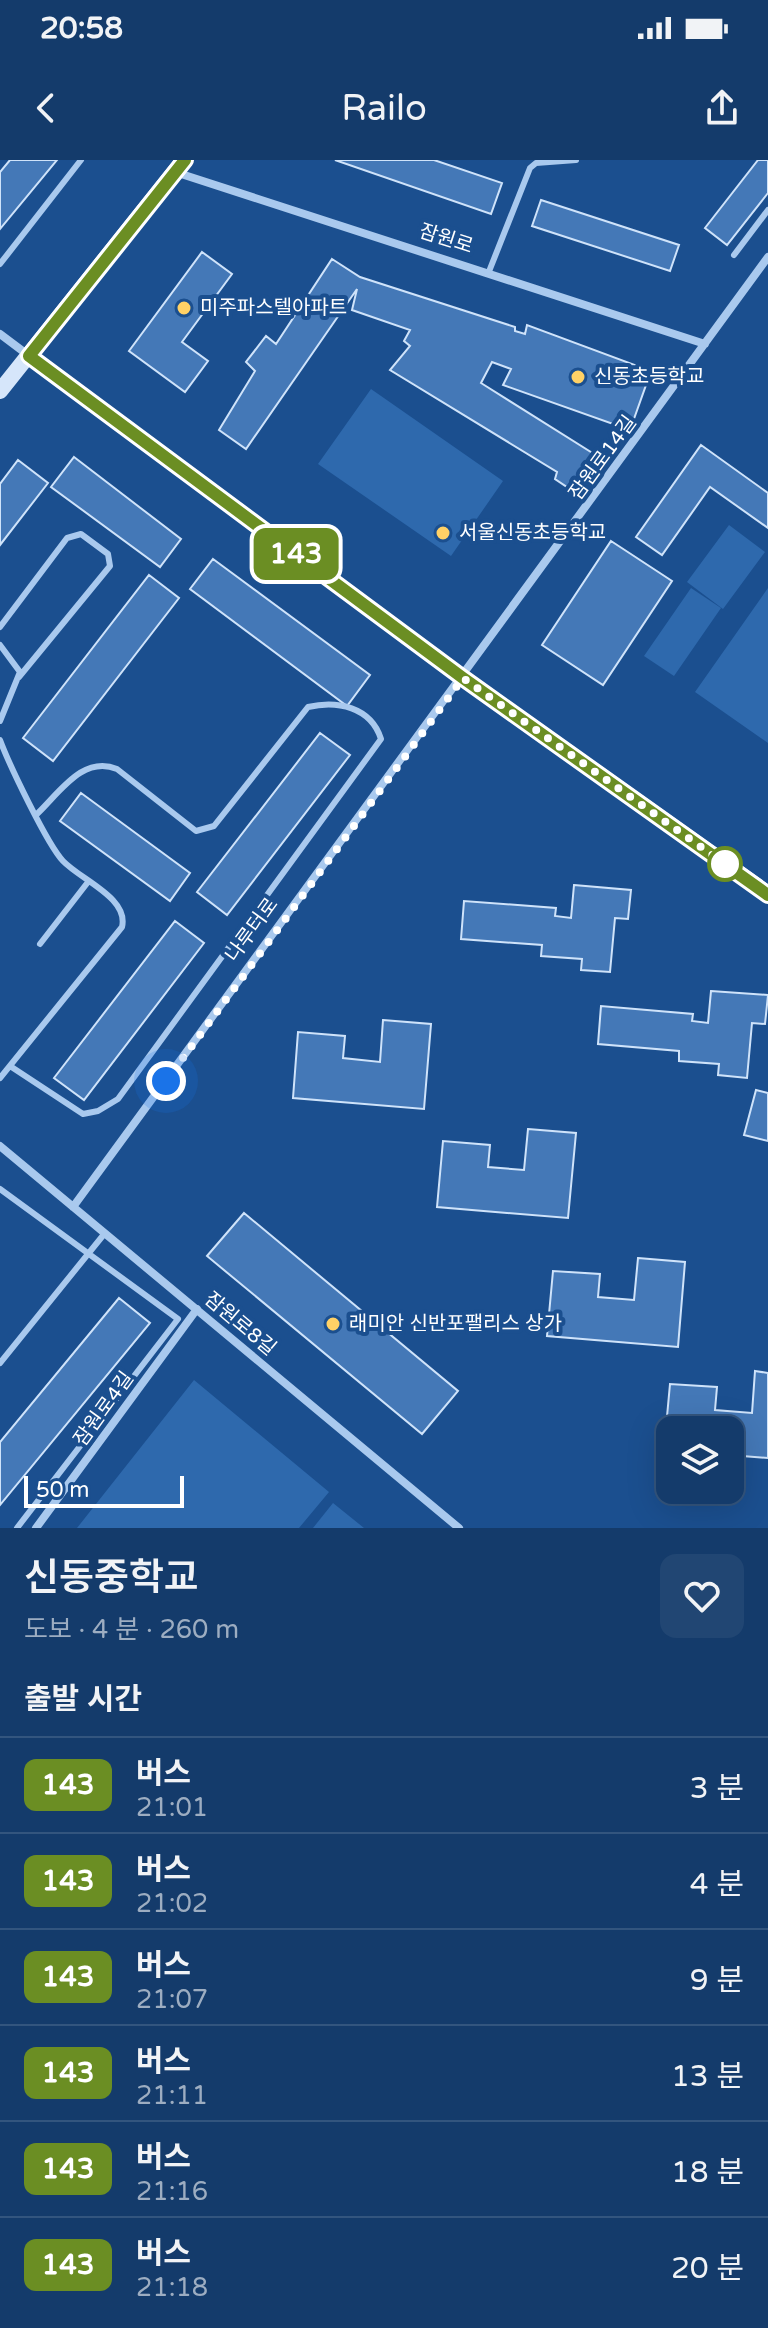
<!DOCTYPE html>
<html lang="ko">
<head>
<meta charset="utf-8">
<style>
	body { margin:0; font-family:"Varela Round","Noto Sans KR",sans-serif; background:#214673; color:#f1f3f6; height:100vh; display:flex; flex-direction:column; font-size:30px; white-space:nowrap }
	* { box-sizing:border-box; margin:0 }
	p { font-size:26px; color:#9dadc1 }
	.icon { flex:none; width:44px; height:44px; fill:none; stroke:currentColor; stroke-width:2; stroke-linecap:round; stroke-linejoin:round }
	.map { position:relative; height:1368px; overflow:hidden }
	.panel { display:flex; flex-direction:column; background:#143b6b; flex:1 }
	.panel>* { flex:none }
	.badge { padding:0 16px; border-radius:12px; font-size:28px; line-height:52px }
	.controls { position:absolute; left:656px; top:1256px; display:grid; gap:16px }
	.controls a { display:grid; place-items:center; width:88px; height:88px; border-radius:16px; background:#143b6b; box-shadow:0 8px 32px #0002,0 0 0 2px #33557e; font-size:40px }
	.scale { position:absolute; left:24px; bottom:20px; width:160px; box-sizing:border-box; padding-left:8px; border:4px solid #fff; border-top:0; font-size:22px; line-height:28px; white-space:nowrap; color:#fff; -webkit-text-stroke:6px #1b4f8f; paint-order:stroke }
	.you { position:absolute; width:40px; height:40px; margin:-20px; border:6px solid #fff; border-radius:50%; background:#1a73e8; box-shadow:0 0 0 12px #1a73e833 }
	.map>.badge { position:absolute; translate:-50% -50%; box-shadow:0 0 0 4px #fff }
	h2 { padding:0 24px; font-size:30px; line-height:72px }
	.round { display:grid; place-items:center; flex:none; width:84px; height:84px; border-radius:16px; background:#214673 }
	.headline { display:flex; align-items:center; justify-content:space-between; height:136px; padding:0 24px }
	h1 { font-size:38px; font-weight:600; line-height:60px }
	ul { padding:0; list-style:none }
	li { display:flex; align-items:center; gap:24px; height:96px; padding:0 24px; border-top:2px solid #33557e }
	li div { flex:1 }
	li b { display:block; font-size:30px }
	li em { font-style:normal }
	li .badge { min-width:88px; font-weight:700; text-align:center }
	.status { display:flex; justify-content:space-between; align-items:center; height:56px; padding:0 40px; background:#143b6b; direction:ltr }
	.status svg { height:22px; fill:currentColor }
	header { display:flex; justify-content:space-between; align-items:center; height:104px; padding:0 24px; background:#143b6b; font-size:36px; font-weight:600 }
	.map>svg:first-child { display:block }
	.green { fill:#2e69ad }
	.building { fill:#4478b7; stroke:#cfe3fa; stroke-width:2 }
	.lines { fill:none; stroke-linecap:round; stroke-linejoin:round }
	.lane { stroke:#a9c9ee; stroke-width:6 }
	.street { stroke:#a9c9ee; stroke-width:8 }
	.secondary { stroke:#d6e6fa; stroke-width:16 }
	.line-casing { stroke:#fff; stroke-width:18 }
	.line { stroke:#6b8e23; stroke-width:12 }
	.walk { stroke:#fff; stroke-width:8; stroke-dasharray:0 14.4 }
	.poi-dot { fill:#ffd166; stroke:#1b4f8f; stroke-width:3 }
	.stop-dot { fill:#fff; stroke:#6b8e23; stroke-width:4 }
	.labels { text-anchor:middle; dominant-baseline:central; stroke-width:8; stroke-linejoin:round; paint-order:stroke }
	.street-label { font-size:20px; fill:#fff; stroke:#1b4f8f }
	.poi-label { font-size:20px; fill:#fff; stroke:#1b4f8f; text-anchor:start }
</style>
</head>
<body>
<div class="status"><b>20:58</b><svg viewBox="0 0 49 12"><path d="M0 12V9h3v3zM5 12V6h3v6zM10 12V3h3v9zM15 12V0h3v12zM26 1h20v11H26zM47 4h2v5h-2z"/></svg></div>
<header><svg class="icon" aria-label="back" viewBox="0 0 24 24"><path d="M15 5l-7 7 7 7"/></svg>Railo<svg class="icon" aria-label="share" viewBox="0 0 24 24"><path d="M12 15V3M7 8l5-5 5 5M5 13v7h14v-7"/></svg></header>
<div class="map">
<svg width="768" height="1368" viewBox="0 0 768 1368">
	<rect width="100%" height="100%" fill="#1b4f8f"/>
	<path class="green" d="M371,229L503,321L451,396L318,304Z
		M729,365L765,392L723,449L687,422Z
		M691,428L721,448L674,516L644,496Z
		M768,428V583L695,532Z
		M194,1220L329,1332L299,1368H77Z
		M333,1343L364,1368H313Z"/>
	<path class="building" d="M10,0H57L0,69V12Z
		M335,0H434L502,23L491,54Z
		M758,0H768V33L727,85L705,68Z
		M541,40L679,85L670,111L532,66Z
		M202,92L232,114L182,182L208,201L185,232L129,191Z
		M332,99L360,117L515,167V171L525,174L527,165L651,211L630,270L503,225L511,209L492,202L481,223L594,294L570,329L555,319L557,312L390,210L410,186L404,181L410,170L352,150L357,129L246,289L219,270L255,211L246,202L266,176L276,184Z
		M701,285L768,333V368L710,327L662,395L636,377Z
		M74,297L181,379L160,407L51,327Z
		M18,300L48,323L0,385V324Z
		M611,381L672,421L603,525L542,485Z
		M213,399L370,515L347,546L190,429Z
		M149,415L179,438L53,601L23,578Z
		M320,573L350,595L227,755L197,732Z
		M81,633L190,713L170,741L60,661Z
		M574,725L631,730L628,759L615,758L610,812L581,810L582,799L541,796L542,785L461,779L464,741L556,748L555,756L571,758Z
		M175,761L204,783L84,940L54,918Z
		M711,831L768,835L765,864L752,863L747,918L718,915L719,904L679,901V891L598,884L601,846L693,854L692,861L708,863Z
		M383,860L431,864L424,949L293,938L298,872L345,876L343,898L380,902Z
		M756,930L768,933V981L744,975Z
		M528,969L576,973L568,1058L437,1047L443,981L490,985L488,1007L524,1010Z
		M244,1053L458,1231L422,1274L207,1096Z
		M638,1098L685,1102L678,1187L547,1176L553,1111L600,1114L598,1137L634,1140Z
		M119,1138L150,1163L0,1345V1282Z
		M755,1211L768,1213V1298L730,1295V1270H670V1290L664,1289L670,1224L717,1227L715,1250L752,1253Z"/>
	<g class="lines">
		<path class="lane" d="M734,95L768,50
			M0,104L81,0
			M488,114L530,8L536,3L576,0
			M0,467L67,378L81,374L108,394L110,406L19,517
			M0,485L20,512L0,561
			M0,580C9,604 47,684 63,701C81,720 129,738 122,767L0,918
			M40,784L88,722
			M10,906L83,954L98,951L118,939L381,579C371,547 337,540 308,547L214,666L196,671L117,609C83,595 60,632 37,654
			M0,1029L178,1159L17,1368
			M0,1203L105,1073"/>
		<path class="street" d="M175,12L705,184
			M0,174L28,195
			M0,986L459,1368
			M73,1047L768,97
			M36,1368L197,1149"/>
		<path class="secondary" d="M29,196L463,518L768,734
			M0,231L184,0"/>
	</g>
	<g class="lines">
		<defs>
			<path id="line" d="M185,0L29,196L463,518L768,735"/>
		</defs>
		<use href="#line" class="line-casing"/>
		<use href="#line" class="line"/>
		<path class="walk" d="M166,921L463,518L725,704"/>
	</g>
	<g class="poi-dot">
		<circle cx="184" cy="148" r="8"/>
		<circle cx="578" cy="217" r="8"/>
		<circle cx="443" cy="373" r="8"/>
		<circle cx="333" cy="1164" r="8"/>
	</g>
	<circle class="stop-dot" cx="725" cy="704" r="16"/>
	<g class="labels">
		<g class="street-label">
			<text transform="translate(446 79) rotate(18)">잠원로</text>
			<text transform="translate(603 298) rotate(-54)">잠원로14길</text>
			<text transform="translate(252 770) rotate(-54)">나루터로</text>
			<text transform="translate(240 1164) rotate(40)">잠원로8길</text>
			<text transform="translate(104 1249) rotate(-54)">잠원로4길</text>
		</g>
		<g class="poi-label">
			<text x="200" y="148">미주파스텔아파트</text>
			<text x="594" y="217">신동초등학교</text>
			<text x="459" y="373">서울신동초등학교</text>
			<text x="349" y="1164">래미안 신반포팰리스 상가</text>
		</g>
	</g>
</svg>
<div class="controls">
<a><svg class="icon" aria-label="layers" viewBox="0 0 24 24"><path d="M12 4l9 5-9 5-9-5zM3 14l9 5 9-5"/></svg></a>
</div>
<div class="scale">50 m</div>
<div class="you" style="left:166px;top:921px"></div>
<b class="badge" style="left:296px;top:394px;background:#6b8e23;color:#fff">143</b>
</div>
<section class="panel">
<div class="headline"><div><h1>신동중학교</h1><p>도보 · 4 분 · 260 m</p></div><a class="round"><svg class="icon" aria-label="heart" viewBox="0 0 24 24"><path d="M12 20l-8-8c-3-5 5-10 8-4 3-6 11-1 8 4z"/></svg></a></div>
<h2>출발 시간</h2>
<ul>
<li><span class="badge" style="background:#6b8e23;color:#fff">143</span><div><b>버스</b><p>21:01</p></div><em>3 분</em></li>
<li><span class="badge" style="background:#6b8e23;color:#fff">143</span><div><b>버스</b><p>21:02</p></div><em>4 분</em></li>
<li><span class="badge" style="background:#6b8e23;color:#fff">143</span><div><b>버스</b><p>21:07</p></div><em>9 분</em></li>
<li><span class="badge" style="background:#6b8e23;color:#fff">143</span><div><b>버스</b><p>21:11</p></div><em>13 분</em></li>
<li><span class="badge" style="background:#6b8e23;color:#fff">143</span><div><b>버스</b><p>21:16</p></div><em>18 분</em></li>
<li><span class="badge" style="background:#6b8e23;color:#fff">143</span><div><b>버스</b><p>21:18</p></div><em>20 분</em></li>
</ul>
</section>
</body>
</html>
